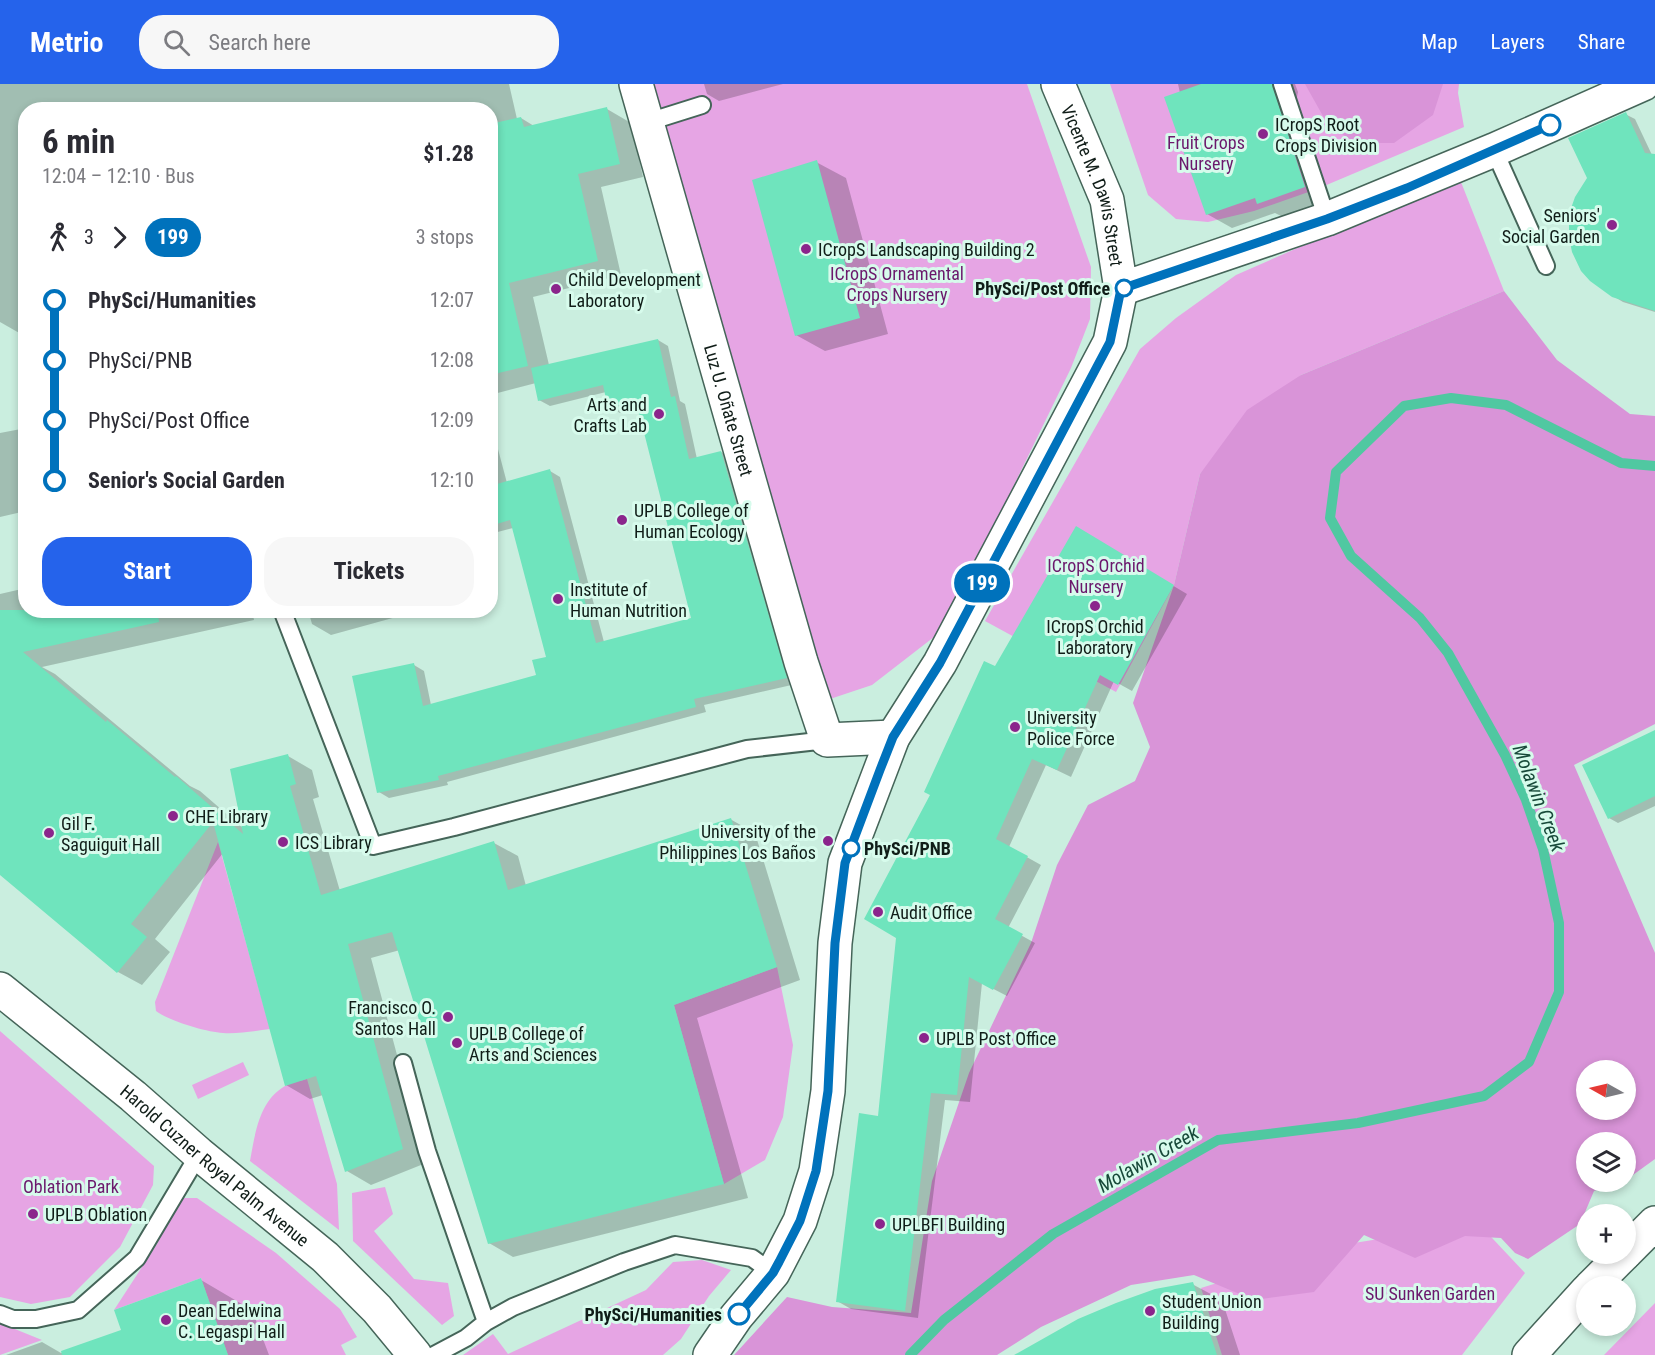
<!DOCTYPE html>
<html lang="en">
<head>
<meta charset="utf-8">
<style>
	body { margin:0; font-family:"Roboto Condensed",sans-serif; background:#f7f7f7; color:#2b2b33; height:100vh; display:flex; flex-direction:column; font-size:22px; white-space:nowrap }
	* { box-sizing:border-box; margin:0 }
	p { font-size:20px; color:#7c7c81 }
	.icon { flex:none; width:33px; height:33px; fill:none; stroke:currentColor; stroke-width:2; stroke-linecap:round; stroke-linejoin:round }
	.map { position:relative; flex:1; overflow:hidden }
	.sheet { position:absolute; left:18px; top:18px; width:480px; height:516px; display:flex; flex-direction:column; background:#fff; border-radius:24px; box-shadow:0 3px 9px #0003 }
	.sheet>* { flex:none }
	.badge { padding:0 12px; border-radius:20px; font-size:21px; line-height:39px }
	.needle { width:39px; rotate:278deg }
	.tools { position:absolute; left:1576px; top:976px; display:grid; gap:12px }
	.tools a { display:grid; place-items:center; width:60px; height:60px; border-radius:50%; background:#fff; box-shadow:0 3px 9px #0003; font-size:30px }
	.map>.badge { position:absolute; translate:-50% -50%; box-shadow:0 0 0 3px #fff }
	.legs { display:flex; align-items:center; gap:9px; height:66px; padding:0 24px; font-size:20px }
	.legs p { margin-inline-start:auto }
	.summary { display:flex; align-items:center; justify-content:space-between; height:102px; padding:0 24px }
	h1 { font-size:33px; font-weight:700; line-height:45px }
	.button { display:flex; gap:12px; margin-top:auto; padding:12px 24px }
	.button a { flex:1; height:69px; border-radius:24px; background:#2563eb; color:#fff; font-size:24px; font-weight:700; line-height:69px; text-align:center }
	.button a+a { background:#f7f7f7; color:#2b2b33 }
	ul { padding:0 24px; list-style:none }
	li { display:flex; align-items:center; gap:21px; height:60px; font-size:22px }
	li i { display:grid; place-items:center; width:9px; height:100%; margin:0 8px; background:currentColor }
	li i::after { content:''; width:15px; height:15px; margin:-8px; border:4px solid; border-radius:50%; background:#fff }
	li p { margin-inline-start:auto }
	li:first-child i { background:linear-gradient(#0000 50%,currentColor 0) }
	li:last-child i { background:linear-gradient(currentColor 50%,#0000 0) }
	header { display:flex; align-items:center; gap:36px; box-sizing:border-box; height:84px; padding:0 30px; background:#2563eb; color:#fff }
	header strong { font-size:28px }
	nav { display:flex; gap:33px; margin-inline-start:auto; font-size:21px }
	.search { width:420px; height:54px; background:#f7f7f7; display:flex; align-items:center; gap:15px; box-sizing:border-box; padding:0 21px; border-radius:24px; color:#7c7c81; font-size:22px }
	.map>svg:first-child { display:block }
	.green { fill:#e6a5e4 }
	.forest { fill:#d994d8; fill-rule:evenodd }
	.shadow { fill:#0003 }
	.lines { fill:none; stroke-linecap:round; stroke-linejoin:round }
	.stream { stroke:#50c8a1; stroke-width:10 }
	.building { fill:#6fe4bd }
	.service-casing { stroke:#456559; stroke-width:20 }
	.minor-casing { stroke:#456559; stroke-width:36 }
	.tertiary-casing { stroke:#456559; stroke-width:36 }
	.service { stroke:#fff; stroke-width:16 }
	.minor { stroke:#fff; stroke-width:33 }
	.tertiary { stroke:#fff; stroke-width:33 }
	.line-1-casing { stroke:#fff; stroke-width:14 }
	.line-1 { stroke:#0072bc; stroke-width:9 }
	.stop-1-dot { fill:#fff; stroke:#0072bc; stroke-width:3 }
	.poi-dot { fill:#8b258c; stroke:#d7fbec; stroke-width:2 }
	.labels { text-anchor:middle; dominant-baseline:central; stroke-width:6; stroke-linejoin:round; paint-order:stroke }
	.poi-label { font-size:18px; fill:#101d18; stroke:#d7fbec; text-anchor:start }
	.park-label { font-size:18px; fill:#6b186c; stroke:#d7fbec }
	.street-label { font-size:18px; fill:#101d18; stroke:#d7fbec }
	.stop-label { font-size:18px; font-weight:bold; fill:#101d18; stroke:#d7fbec; text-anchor:end }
	.water-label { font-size:20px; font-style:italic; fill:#174939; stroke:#d7fbec }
</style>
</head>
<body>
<header>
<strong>Metrio</strong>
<div class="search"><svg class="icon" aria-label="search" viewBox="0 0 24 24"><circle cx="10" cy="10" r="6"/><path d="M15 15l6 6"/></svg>Search here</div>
<nav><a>Map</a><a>Layers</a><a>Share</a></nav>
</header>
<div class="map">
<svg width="1655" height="1271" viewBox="0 0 1655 1271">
	<rect width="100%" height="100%" fill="#caeedf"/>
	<path class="green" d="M642,0H1027L1091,183L1090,235L1071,284L1000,430L934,553L872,601L824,617Z
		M1110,0H1459L1458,9L1464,43L1317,105L1254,127L1208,138L1176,135L1148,111Z
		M1459,93L1504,207L1301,291L1200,390L1174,501L1116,608L985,537L1140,265L1176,234L1236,191Z
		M218,758L270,945C255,947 238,950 223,949C206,948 169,937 156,927L155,918Z
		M777,883L793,961L783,1033L765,1076L724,1100L674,921Z
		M0,947L154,1082L153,1101L120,1163L70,1213L31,1220L0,1213Z
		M243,978L249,991L198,1015L192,1001Z
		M307,995L337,1100L339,1146L250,1077C255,1050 259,1017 285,1002C291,998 301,997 307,995Z
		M385,1103L393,1130L374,1147L414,1195L448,1199L454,1232L442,1241L353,1157L352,1109Z
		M183,1114H197L276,1169L340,1225L357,1253L341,1261L346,1271H228L201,1194L114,1226L157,1160L165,1138Z
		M1478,1139L1525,1189L1462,1271H1222L1201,1204L1294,1175L1354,1159Z
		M702,1176L731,1186L709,1212L681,1255L663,1271H463L493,1250L508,1270L646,1206L673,1178Z
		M1655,1219V1271H1604Z
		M0,1239L42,1256L0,1271Z"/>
	<path class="forest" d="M1305,0H1443L1433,31L1394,59H1356L1328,41Z
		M1504,207L1557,276L1630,330L1655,332V640L1574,681L1655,869V1075L1626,1096V1059H1587V1098H1619L1594,1107L1580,1140L1528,1175L1515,1169L1501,1154L1465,1152L1415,1174L1364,1151L1314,1208L1254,1216L1194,1191L1131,1201L1041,1243L997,1271H734L787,1213L832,1223L911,1229L932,1097L969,989L1031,859L1057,781L1088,721L1135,697L1150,663L1133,619L1174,501L1200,390L1247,326L1301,291ZM1587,987H1626V1026H1587Z"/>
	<path class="shadow" d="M0,0H509L517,35L521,34L534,42L607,25L631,39L643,93L601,103L621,191L533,213L549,281L658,256L668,262L680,317L685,320L697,375L721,368L731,374L796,600L704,621L706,628L447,698L448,701L389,714L379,708L414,581L424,587L431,621L538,592L548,574L513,444L490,450V335L507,399L550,387L560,393L604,558L692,535L639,324L620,329L609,323L606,308L550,322L539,316L536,299L490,311V26H26V249L21,250L0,238Z
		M704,0H783L719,17L707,10Z
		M1178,0H1295L1298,8L1296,18L1329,117L1283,133L1275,129L1232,144L1207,130Z
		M1625,30L1635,35L1652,71H1655V228L1623,218L1613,212Z
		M816,78L846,94L888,250L825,267L796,251Z
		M26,344V427L0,433V349Z
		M1076,444L1187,510L1132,607L1114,597L1071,693L1046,681L1009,763L1041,781L1008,844L1035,859L1007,912L982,899L970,1018L945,1016L918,1234L851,1225L837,1217L879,1033L932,711L995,584Z
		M26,504V526H252L254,536L42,583L55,590L190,702L200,707L244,745L288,672L312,686L319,713L313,715L340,807L494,759L518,772L526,802L730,735L755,749L800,896L697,934L748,1114L513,1173L489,1159L400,866L371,874L426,1079L371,1101L347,1087L323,1011L310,1015L286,1001L223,769L155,855L170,868L142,901L118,888L0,789V510Z
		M308,526H417L418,527L331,551L312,540Z
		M1655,647V722L1618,739L1609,734Z
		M201,1196L252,1226L269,1271H6L42,1258L61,1269L123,1247Z
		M1192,1200L1222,1216L1240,1271H1018Z"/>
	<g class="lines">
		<path class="stream" d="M910,1271L944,1236L1053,1150L1218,1056L1358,1039L1484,1012L1529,978L1559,908V839L1543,765L1526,716L1505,671L1448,569L1420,534L1351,472L1330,434L1336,388L1404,322L1451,314L1506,321L1621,379L1655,382"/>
	</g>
	<path class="building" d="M1201,0H1272L1305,103L1257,120L1255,114L1206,131L1164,13Z
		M607,23L620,80L578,90L598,177L509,199L528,282L490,291V40L521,33L524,43Z
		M1626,28L1645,69L1655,70V227L1612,213L1590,197L1581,187L1572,168L1569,153V130L1575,113L1587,94L1568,54Z
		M817,76L860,234L795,252L752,96Z
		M658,255L671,313L675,312L689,375L721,367L787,594L694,615L696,623L438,692L439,696L377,709L352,592L414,579L423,622L536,591L532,576L546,573L510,436L490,442V402L550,385L596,559L691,534L636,317L608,324L603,301L538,317L531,284Z
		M1076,442L1174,501L1118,601L1100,591L1057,686L1032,675L996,755L1028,772L995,835L1023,850L993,906L969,893L957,1011L931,1009L905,1227L836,1218L859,1029L878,1032L896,854L864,835L930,711L924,708L984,577L995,582Z
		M0,526H157L159,538L23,568L106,638L107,636L175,693L176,692L243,750L230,685L288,670L296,700L290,702L321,811L494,757L508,806L731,734L777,883L674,921L724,1100L488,1160L392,848L348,860L403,1065L345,1088L316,992L285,1002L213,738L131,840L147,853L117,889L0,791Z
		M1655,646V712L1608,735L1582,681Z
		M201,1194L228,1271H62L61,1267L121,1246L114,1226Z
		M1193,1198L1217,1271H1014L1078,1235L1116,1219L1155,1205Z"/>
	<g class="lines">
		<defs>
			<path id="service" d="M1282,0L1327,135
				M648,38L702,21
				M1494,66L1546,182
				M282,526L373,762L454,743L747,665L827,656
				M403,979L427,1067L486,1238
				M0,1230L13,1235H36L78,1226L137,1174L199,1070
				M434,1271L466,1254L486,1238L513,1223L624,1178L675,1161L752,1174L773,1189"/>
			<g id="minor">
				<path id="s1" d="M636,0L801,578L827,656L893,653"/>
				<path id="s2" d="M0,905L133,1012L199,1070L325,1173L377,1225L415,1271"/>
				<path d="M1626,1168L1655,1139"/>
				<path d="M1591,1203L1624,1170"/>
				<path d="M710,1271L736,1233L773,1189L800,1137L816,1087L828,1007L835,859L845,779L893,653L940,579L1110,258L1121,205"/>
				<path d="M1529,1271L1587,1207"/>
			</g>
			<g id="tertiary">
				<path id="s3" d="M1058,0L1107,116L1121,205L1327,135L1494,66L1643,0"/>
			</g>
		</defs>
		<use href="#service" class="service-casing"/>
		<use href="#minor" class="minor-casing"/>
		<use href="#tertiary" class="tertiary-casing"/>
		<use href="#service" class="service"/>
		<use href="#minor" class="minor"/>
		<use href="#tertiary" class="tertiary"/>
	</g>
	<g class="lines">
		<defs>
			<path id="line-1" d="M739,1230L773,1189L779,1178L800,1137L816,1087L828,1007L835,859L845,779L880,686L893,653L940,579L1110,258L1121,205L1327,135L1407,104L1550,41"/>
		</defs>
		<use href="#line-1" class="line-1-casing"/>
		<use href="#line-1" class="line-1"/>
	</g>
	<g class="stop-1-dot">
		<circle cx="1550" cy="41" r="10"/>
		<circle cx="1124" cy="204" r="8"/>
		<circle cx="851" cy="764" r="8"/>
		<circle cx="739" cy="1230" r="10"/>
	</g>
	<g class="poi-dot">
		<circle cx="1263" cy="50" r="6"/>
		<circle cx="1612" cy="141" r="6"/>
		<circle cx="806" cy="165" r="6"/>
		<circle cx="556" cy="205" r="6"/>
		<circle cx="659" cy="330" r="6"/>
		<circle cx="622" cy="436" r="6"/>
		<circle cx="558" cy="515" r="6"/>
		<circle cx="1095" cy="522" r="6"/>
		<circle cx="1015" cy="643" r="6"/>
		<circle cx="173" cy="732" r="6"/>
		<circle cx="49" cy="749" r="6"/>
		<circle cx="828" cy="757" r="6"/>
		<circle cx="283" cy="758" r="6"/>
		<circle cx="878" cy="828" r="6"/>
		<circle cx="448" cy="933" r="6"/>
		<circle cx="924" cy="954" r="6"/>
		<circle cx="457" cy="959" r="6"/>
		<circle cx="33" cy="1130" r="6"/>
		<circle cx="880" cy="1140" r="6"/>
		<circle cx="1150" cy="1227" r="6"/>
		<circle cx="166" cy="1236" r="6"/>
	</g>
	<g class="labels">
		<g class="poi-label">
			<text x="1275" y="40">ICropS Root<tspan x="1275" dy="21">Crops Division</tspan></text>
			<text x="1600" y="131" text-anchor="end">Seniors'<tspan x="1600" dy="21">Social Garden</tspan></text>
			<text x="818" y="165">ICropS Landscaping Building 2</text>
			<text x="568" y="195">Child Development<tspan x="568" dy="21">Laboratory</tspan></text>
			<text x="647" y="320" text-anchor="end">Arts and<tspan x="647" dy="21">Crafts Lab</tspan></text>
			<text x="634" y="426">UPLB College of<tspan x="634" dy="21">Human Ecology</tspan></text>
			<text x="570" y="505">Institute of<tspan x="570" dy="21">Human Nutrition</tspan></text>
			<text x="1095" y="542" text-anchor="middle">ICropS Orchid<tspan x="1095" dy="21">Laboratory</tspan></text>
			<text x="1027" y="633">University<tspan x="1027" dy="21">Police Force</tspan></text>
			<text x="185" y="732">CHE Library</text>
			<text x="61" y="739">Gil F.<tspan x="61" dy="21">Saguiguit Hall</tspan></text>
			<text x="816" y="747" text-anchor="end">University of the<tspan x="816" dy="21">Philippines Los Baños</tspan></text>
			<text x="295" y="758">ICS Library</text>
			<text x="890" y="828">Audit Office</text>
			<text x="436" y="923" text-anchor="end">Francisco O.<tspan x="436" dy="21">Santos Hall</tspan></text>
			<text x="469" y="949">UPLB College of<tspan x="469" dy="21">Arts and Sciences</tspan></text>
			<text x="936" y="954">UPLB Post Office</text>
			<text x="45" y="1130">UPLB Oblation</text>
			<text x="892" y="1140">UPLBFI Building</text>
			<text x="1162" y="1217">Student Union<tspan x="1162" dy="21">Building</tspan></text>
			<text x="178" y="1226">Dean Edelwina<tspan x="178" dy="21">C. Legaspi Hall</tspan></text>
		</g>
		<g class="park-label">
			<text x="1206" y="58">Fruit Crops<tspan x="1206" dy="21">Nursery</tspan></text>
			<text x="897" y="189">ICropS Ornamental<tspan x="897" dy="21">Crops Nursery</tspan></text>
			<text x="1096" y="481">ICropS Orchid<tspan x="1096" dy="21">Nursery</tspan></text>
			<text x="71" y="1102">Oblation Park</text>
			<text x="1430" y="1209">SU Sunken Garden</text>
		</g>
		<g class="street-label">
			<text stroke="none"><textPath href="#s3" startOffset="108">Vicente M. Dawis Street</textPath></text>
			<text stroke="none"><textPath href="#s1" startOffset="339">Luz U. Oñate Street</textPath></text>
			<text stroke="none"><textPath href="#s2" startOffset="278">Harold Cuzner Royal Palm Avenue</textPath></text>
		</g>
		<g class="stop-label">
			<text x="1110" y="204">PhySci/Post Office</text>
			<text x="864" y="764" text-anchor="start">PhySci/PNB</text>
			<text x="722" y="1230">PhySci/Humanities</text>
		</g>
		<g class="water-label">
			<text transform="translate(1539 714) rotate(69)">Molawin Creek</text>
			<text transform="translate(1148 1075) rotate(-30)">Molawin Creek</text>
		</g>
	</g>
</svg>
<div class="tools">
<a><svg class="needle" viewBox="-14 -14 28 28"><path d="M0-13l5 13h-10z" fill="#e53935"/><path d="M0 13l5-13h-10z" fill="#7c7c81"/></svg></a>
<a><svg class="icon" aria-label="layers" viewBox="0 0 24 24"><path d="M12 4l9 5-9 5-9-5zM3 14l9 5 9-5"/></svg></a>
<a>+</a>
<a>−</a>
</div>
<b class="badge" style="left:982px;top:499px;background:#0072bc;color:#fff">199</b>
<section class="sheet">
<div class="summary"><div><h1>6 min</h1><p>12:04 – 12:10 · Bus</p></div><b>$1.28</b></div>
<div class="legs"><svg class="icon" aria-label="walk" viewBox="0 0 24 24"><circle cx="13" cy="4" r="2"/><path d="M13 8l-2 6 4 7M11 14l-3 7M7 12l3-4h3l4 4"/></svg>3<svg class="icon" aria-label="forward" viewBox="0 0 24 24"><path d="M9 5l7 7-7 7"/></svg><b class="badge" style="background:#0072bc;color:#fff">199</b><p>3 stops</p></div>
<ul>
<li><i style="color:#0072bc"></i><b>PhySci/Humanities</b><p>12:07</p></li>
<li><i style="color:#0072bc"></i><span>PhySci/PNB</span><p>12:08</p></li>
<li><i style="color:#0072bc"></i><span>PhySci/Post Office</span><p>12:09</p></li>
<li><i style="color:#0072bc"></i><b>Senior's Social Garden</b><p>12:10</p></li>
</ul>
<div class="button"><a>Start</a><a>Tickets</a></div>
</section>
</div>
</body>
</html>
